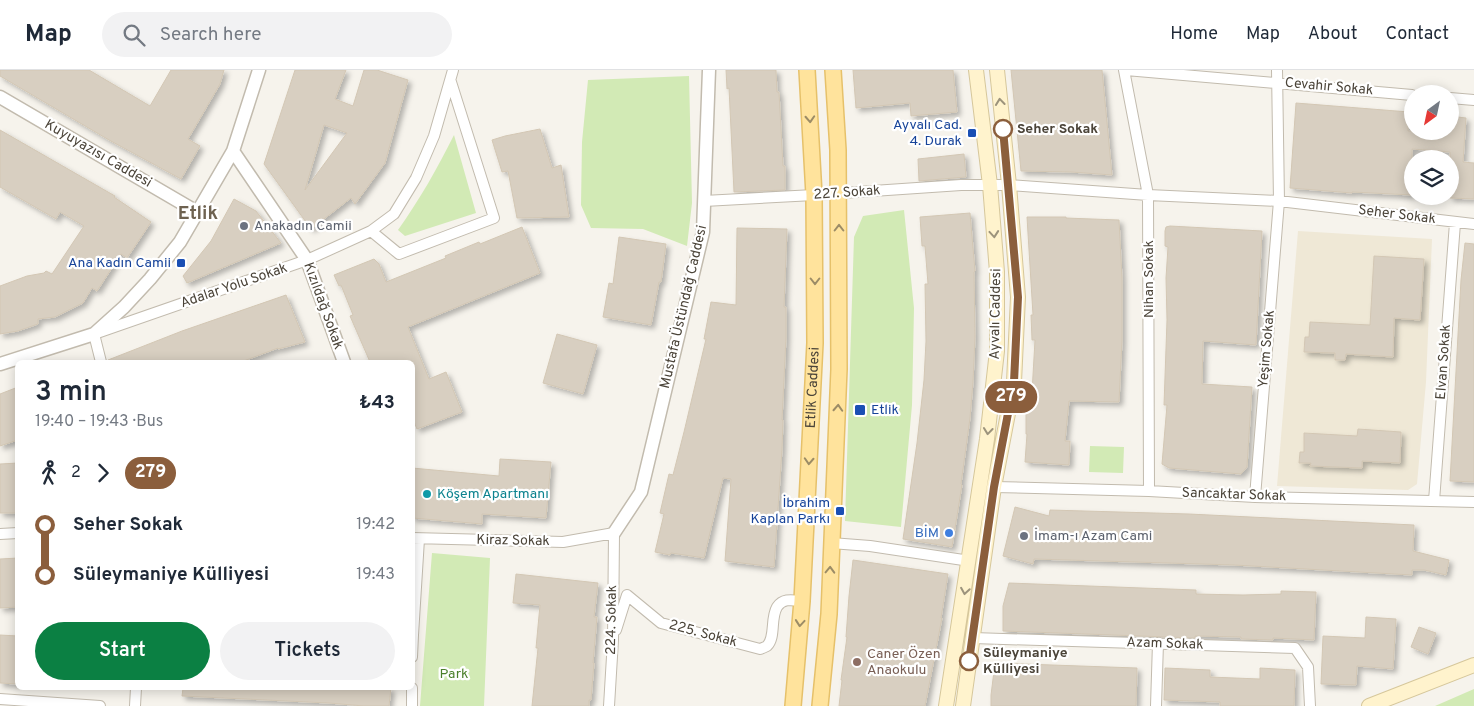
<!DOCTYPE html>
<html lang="en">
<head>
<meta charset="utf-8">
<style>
	body { margin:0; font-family:Overpass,sans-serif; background:#f2f2f3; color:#1f2937; height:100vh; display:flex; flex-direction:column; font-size:19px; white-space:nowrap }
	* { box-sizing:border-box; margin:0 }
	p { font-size:16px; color:#747a83 }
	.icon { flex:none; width:28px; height:28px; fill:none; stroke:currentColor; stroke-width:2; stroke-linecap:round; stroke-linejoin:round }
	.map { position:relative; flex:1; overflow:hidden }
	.drawer { position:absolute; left:15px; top:290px; width:400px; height:330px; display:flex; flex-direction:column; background:#fff; border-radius:8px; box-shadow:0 2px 12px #0003 }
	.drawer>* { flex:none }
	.badge { padding:0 10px; border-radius:16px; font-size:18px; line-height:32px }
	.needle { width:32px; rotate:213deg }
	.fabs { position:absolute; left:1404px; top:15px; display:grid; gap:10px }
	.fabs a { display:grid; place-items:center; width:55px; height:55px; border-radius:50%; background:#fff; box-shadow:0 2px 12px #0003; font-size:25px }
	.map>.badge { position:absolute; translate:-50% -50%; box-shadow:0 0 0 2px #fff }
	.legs { display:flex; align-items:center; gap:8px; height:55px; padding:0 20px; font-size:16px }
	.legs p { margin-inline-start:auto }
	.headline { display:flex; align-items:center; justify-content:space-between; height:85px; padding:0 20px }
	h1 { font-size:28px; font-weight:600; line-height:38px }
	.cta { display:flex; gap:10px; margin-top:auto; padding:10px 20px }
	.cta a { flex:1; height:58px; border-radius:30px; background:#0b8043; color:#fff; font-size:20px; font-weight:600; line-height:58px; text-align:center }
	.cta a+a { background:#f2f2f3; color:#1f2937 }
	ul { padding:0 20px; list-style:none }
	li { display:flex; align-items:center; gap:18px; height:50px; font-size:19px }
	li i { display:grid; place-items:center; width:8px; height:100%; margin:0 6px; background:currentColor }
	li i::after { content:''; width:12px; height:12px; margin:-6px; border:4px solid; border-radius:50%; background:#fff }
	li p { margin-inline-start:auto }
	li:first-child i { background:linear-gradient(#0000 50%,currentColor 0) }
	li:last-child i { background:linear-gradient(currentColor 50%,#0000 0) }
	header { display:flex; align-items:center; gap:30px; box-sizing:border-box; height:70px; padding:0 25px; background:#fff; border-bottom:1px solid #e0e1e3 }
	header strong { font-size:24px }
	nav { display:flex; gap:28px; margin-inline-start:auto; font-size:18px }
	.search { width:350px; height:45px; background:#f2f2f3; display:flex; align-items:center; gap:12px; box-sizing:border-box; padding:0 18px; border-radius:28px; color:#747a83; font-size:19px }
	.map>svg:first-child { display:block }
	.education { fill:#efe8d6 }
	.green { fill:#d2eab5 }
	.building { fill:#d8cfc1; stroke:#d3c7b4; fill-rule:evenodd; filter:url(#shadow) }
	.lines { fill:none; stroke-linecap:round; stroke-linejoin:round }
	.minor-casing { stroke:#c2bbae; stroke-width:12 }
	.tertiary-casing { stroke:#c2bbae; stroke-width:15 }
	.secondary-casing { stroke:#d6c79b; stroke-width:16 }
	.primary-casing { stroke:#e6c16a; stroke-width:18 }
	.minor { stroke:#fff; stroke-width:10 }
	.tertiary { stroke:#fff; stroke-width:12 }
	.secondary { stroke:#fff3cd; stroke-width:14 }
	.primary { stroke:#ffe39c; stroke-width:15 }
	.oneway { stroke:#9c937c }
	.oneway2 { stroke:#9c8c66 }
	.line-1-casing { stroke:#fff; stroke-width:11 }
	.line-1 { stroke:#8b5e3c; stroke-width:8 }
	.stop-1-dot { fill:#fff; stroke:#8b5e3c; stroke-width:2.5 }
	.transit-dot { fill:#1a4fb4; stroke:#fff; stroke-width:2 }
	.worship-dot { fill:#6b7280; stroke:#fff; stroke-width:2 }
	.culture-dot { fill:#0f9aa8; stroke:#fff; stroke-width:2 }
	.shop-dot { fill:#3f7fe0; stroke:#fff; stroke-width:2 }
	.education-dot { fill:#8d6e63; stroke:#fff; stroke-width:2 }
	.labels { text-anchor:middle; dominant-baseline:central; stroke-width:4.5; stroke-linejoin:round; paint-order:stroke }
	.street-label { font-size:14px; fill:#4b4439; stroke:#fff }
	.transit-label { font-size:14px; fill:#164399; stroke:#fff; text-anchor:end }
	.stop-label { font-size:14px; font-weight:bold; fill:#4b4439; stroke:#fff; text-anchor:start }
	.worship-label { font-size:14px; fill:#5b616d; stroke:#fff; text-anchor:start }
	.culture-label { font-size:14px; fill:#0d838f; stroke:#fff; text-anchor:start }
	.shop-label { font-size:14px; fill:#366cbe; stroke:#fff; text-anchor:end }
	.education-label { font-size:14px; fill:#785e54; stroke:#fff; text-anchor:start }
	.park-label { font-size:14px; fill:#4a7f2a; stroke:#fff }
	.district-label { font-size:19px; font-weight:bold; fill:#6e6250; stroke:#fff }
</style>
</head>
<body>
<header>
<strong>Map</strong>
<div class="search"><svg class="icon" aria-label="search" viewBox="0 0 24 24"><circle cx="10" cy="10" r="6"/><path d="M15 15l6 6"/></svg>Search here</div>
<nav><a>Home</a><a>Map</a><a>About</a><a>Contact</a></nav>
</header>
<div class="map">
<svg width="1474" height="636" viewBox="0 0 1474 636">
	<defs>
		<filter id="shadow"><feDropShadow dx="3.5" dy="3.5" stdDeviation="2.5" flood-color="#0004"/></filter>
	</defs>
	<rect width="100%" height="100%" fill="#f6f3ec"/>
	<path class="education" d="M1298,161L1432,169L1426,312L1417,414L1408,420L1277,416Z"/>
	<path class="green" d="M689,6L692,133L687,176L643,159L591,158L581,135L582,72L588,10Z
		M454,65L476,143L405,166L398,160C420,129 437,99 454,65Z
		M904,140L914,238L912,335L901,457L845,451L854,167L863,146Z
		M1090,376L1124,377L1123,403L1089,402Z
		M432,483L490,488L484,636H420Z
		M1474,619V636H1435Z"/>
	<path class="building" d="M0,0H89L150,36L171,0H224L220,14L188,69L200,76L181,109L109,70L0,6Z
		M295,0H346L335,29L353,36L364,0H377L408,10L385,93L355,134L351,128L311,159L264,94ZM324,55L347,63L305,120Z
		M726,0H776L777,22H779L783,96H785V120L734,122L729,18L727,19Z
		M853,0H953L957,42L911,46L910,33L856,38Z
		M1011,0H1102L1112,105L1071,102L1021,101Z
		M1296,33L1409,42L1408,61H1450V46L1466,48L1463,92L1474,93V129L1450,128V82L1412,79V125L1352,122V123L1290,118Z
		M540,59L552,98L561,95L569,147L517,148L508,101L502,102L492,70L505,66Z
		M0,60L115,126L114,127L151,152L127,188L121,184L97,221L92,218L83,233L55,247L38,249V254L18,261L0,264V216L27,206L44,203L46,201L52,204L84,156L60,142L56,149L0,117Z
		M964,84L966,107L919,111L918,89Z
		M234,129L256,141L281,173L187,213L183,206L211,171Z
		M970,143L975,201L974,202L975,267L973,312L970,348L961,414L962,415L952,477L903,469L917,373L924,310L926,271L925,214H928L925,176H922L920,147Z
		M1027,147H1066V148L1119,150L1122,208V271L1119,332L1069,331L1065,371H1070L1069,395L1025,392L1027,364H1026V340H1031L1035,270H1032L1031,245H1033Z
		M1170,156L1262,161L1256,275L1203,271L1202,314L1252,317L1247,397L1241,404L1169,398L1162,394L1167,335H1164L1167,250L1166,208L1168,177L1165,176V161L1166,157Z
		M522,157L540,203L408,257L429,309L446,302L462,342L417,359L412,347V292H370L350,246L353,245L341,215L339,216L334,205L374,189L379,194L386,212L446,188L445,186L479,172L480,174Z
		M737,158L787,159L784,237H786V268L782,350H783L782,380L774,497L725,491L731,409L723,408L704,488L671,483L670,485L655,482L664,444L660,443L669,404L673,405L684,362L706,269H704L711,232L736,235Z
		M619,167L666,174L661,212H659L651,255L603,247L609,213L613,214Z
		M1465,173L1474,174V412L1450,411L1461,210Z
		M1374,186L1424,189L1420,250L1394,248L1393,287L1346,284L1345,290H1335V283L1304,282L1305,267H1309L1310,252L1370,255Z
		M286,225L305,272L278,279V278L241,292H108V290L182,261Z
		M557,264L597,275L583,324L543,313Z
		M18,317V370L0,376V324Z
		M1358,359L1401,362L1400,393L1362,391V398L1310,396L1311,393H1299L1300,382H1304V363L1357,366Z
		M500,389L551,392L546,448L482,444V454L412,448V398L499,406Z
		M18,393V443H0V394Z
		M1015,437L1049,446L1050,440L1189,444L1414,455L1413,481L1449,490L1446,505L1424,500H1412V505L1234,495L1034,489L1033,494L1003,486Z
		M18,488V537L0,538V489Z
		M853,490L948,504L941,548H942L925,636H839L842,610H841L847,567H846L849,526Z
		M516,504L598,513L594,547H597L593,593H594L591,630H589V636H532L538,578H536L540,535L513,533Z
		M1009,513L1196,520V524L1243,525L1281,524V521L1316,522L1314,570L1273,568V570L1241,569V567L1195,566V568L1003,561V536Z
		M1366,547L1396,549L1393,599L1357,596L1356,615L1321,614L1323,566L1365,568Z
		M1419,557L1436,563L1428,584L1411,577Z
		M0,565L18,566V614L0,613Z
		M995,593L1137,598L1136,636H991V625Z
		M1165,598L1210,600V607L1260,609V598L1295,600L1294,636H1220V632L1164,630Z
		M183,618H391L389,636H364L329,633L182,626Z"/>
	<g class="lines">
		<defs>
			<path id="minor" d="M1124,0L1148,125L1149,421
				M1126,0L1412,25
				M1450,28L1474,30
				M704,131L814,125L961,115H1009L1148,125L1279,131L1474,154
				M371,161L399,184L494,148L451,12
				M101,292L94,264L307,190L371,161L394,144L416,108L434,66L453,0
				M994,417L1149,421L1255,427L1474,432
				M1255,427L1279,131L1277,0
				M1434,431L1455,153
				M0,464L18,463
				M412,468L563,472L614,463L613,570L609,636
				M831,473L870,476L970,491
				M616,560L627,525L661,553L760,579C761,579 767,576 767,576C776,567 770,549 777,537C783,528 792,530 802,531
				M973,568L1295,578L1308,597L1310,636
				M412,587L413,565L419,469
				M0,629L100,636
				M135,636L136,618
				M412,636V618
				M1156,636L1158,573"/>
			<path id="tertiary" d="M0,27L197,142
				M233,81L307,190L344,292
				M0,294L94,264L124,237L150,209L180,172L233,81L259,0
				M614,463L641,422L703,162L709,0"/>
			<path id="secondary" d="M946,636L987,369L997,281V202L990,115L976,0
				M963,636L994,417L1014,312L1018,227L1009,115L997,0
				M1369,636L1474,595"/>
			<g id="primary">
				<path id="s1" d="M793,636L802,531L815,273L814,125L807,0"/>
				<path d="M820,636L829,544L839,299L838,80L833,0"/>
			</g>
		</defs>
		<use href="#minor" class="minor-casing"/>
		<use href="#tertiary" class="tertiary-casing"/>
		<use href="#secondary" class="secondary-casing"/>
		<use href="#primary" class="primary-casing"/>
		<use href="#minor" class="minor"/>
		<use href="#tertiary" class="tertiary"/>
		<use href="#secondary" class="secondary"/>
		<use href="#primary" class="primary"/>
	</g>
	<defs><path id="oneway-chevron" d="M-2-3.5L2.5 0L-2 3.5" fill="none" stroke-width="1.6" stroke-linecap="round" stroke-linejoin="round" transform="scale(1.25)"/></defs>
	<g class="oneway">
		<use href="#oneway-chevron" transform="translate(1000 32) rotate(-96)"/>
		<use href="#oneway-chevron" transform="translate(994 164) rotate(85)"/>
		<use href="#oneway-chevron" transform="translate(988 361) rotate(96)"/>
		<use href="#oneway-chevron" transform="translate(965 521) rotate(99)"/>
	</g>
	<g class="oneway2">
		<use href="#oneway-chevron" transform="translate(810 49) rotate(87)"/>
		<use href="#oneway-chevron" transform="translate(839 158) rotate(-90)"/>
		<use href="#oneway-chevron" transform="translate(815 211) rotate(90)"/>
		<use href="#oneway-chevron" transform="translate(838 338) rotate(-87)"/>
		<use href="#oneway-chevron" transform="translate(809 391) rotate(93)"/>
		<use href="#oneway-chevron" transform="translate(830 500) rotate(-88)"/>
		<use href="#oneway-chevron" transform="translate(800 553) rotate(95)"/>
	</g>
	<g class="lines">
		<defs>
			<path id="line-1" d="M969,591L994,417L1014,312L1018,227L1003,59"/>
		</defs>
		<use href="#line-1" class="line-1-casing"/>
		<use href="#line-1" class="line-1"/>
	</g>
	<g class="stop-1-dot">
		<circle cx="1003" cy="59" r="9"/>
		<circle cx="969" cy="591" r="9"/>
	</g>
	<g class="transit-dot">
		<rect x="967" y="58" width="10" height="10" rx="2.5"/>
		<rect x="176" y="188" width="10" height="10" rx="2.5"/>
		<rect x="854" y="334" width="12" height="12" rx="2.5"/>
		<rect x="835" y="436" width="10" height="10" rx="2.5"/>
	</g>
	<g class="worship-dot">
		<circle cx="244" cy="156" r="5"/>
		<circle cx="1024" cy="466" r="5"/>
	</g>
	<circle class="culture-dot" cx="427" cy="424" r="5"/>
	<circle class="shop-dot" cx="949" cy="463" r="5"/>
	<circle class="education-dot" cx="857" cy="592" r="5"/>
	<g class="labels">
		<g class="street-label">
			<text transform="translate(1329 17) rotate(5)">Cevahir Sokak</text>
			<text transform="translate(98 84) rotate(30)">Kuyuyazısı Caddesi</text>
			<text transform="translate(847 123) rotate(-4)">227. Sokak</text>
			<text transform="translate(1397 145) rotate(7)">Seher Sokak</text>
			<text transform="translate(1149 209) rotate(-90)">Nihan Sokak</text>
			<text transform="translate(234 216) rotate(-19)">Adalar Yolu Sokak</text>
			<text transform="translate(323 236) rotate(70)">Kızıldağ Sokak</text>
			<text transform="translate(684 237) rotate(-77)">Mustafa Üstündağ Caddesi</text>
			<text transform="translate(996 244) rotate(-89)">Ayvalı Caddesi</text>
			<text transform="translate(1267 279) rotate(-85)">Yeşim Sokak</text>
			<text transform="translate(1444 292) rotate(-86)">Elvan Sokak</text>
			<text stroke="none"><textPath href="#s1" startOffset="319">Etlik Caddesi</textPath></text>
			<text transform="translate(1234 425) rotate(2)">Sancaktar Sokak</text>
			<text transform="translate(513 471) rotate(1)">Kiraz Sokak</text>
			<text transform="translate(612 550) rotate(-89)">224. Sokak</text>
			<text transform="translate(703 564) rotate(15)">225. Sokak</text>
			<text transform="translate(1165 574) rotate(2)">Azam Sokak</text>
		</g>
		<g class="transit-label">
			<text x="962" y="55">Ayvalı Cad.<tspan x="962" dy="16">4. Durak</tspan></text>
			<text x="171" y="193">Ana Kadın Camii</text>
			<text x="871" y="340" text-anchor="start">Etlik</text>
			<text x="830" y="433">İbrahim<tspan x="830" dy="16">Kaplan Parkı</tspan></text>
		</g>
		<g class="stop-label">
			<text x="1017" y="59">Seher Sokak</text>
			<text x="983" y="583">Süleymaniye<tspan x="983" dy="16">Külliyesi</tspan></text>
		</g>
		<g class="worship-label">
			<text x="254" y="156">Anakadın Camii</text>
			<text x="1034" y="466">İmam-ı Azam Cami</text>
		</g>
		<g class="culture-label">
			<text x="437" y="424">Köşem Apartmanı</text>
		</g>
		<g class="shop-label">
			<text x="939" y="463">BİM</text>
		</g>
		<g class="education-label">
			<text x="867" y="584">Caner Özen<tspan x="867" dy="16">Anaokulu</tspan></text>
		</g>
		<g class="park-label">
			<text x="454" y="604">Park</text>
		</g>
		<g class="district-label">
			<text x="198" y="144">Etlik</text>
		</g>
	</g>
</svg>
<div class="fabs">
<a><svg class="needle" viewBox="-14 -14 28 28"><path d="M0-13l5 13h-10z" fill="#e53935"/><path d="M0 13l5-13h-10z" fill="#747a83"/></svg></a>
<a><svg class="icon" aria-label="layers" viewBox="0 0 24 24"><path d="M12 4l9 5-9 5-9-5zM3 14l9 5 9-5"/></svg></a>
</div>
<b class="badge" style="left:1011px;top:327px;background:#8b5e3c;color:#fff">279</b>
<section class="drawer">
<div class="headline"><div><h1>3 min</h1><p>19:40 – 19:43 · Bus</p></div><b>₺43</b></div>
<div class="legs"><svg class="icon" aria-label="walk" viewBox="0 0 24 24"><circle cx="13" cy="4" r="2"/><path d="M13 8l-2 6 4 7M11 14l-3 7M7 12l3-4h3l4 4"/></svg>2<svg class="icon" aria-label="forward" viewBox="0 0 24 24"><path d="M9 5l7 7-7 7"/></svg><b class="badge" style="background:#8b5e3c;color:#fff">279</b></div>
<ul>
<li><i style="color:#8b5e3c"></i><b>Seher Sokak</b><p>19:42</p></li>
<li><i style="color:#8b5e3c"></i><b>Süleymaniye Külliyesi</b><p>19:43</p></li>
</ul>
<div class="cta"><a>Start</a><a>Tickets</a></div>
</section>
</div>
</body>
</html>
